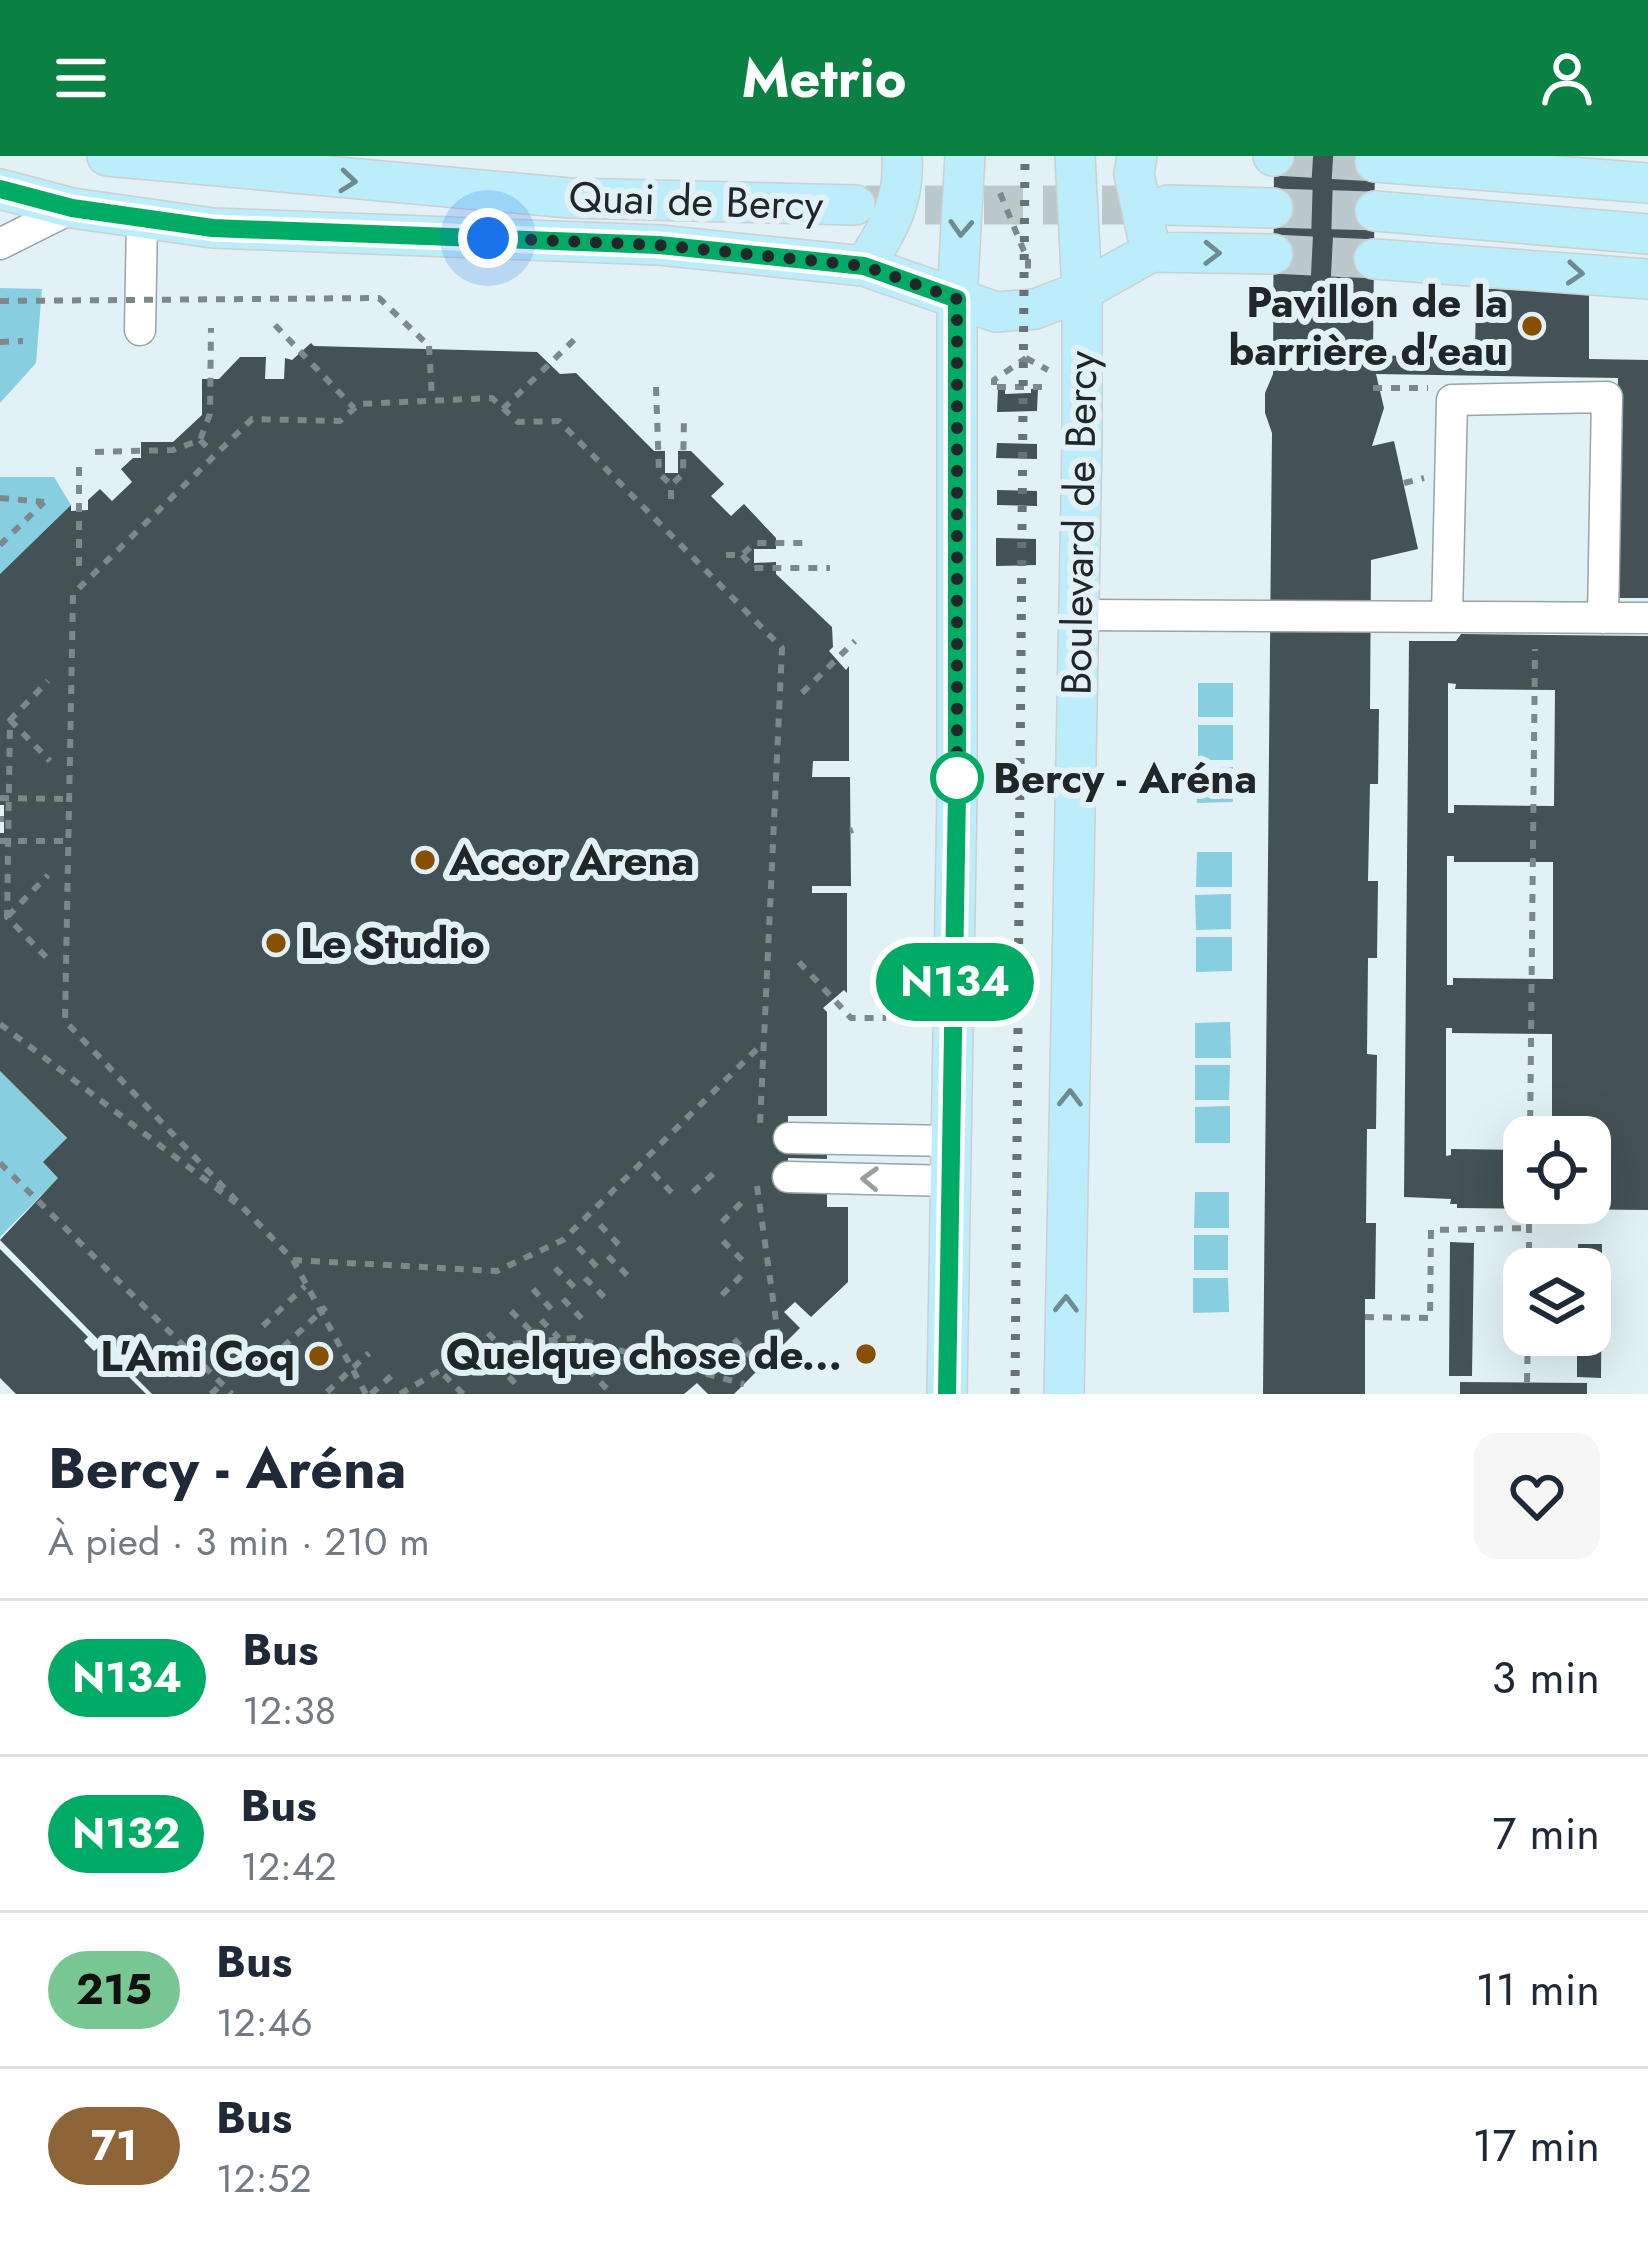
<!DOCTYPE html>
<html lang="fr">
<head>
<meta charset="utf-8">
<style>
	body { margin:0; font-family:Jost,sans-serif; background:#f6f6f7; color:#1f2937; height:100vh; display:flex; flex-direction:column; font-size:45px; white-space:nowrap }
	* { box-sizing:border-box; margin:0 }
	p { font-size:39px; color:#747a83 }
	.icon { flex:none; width:66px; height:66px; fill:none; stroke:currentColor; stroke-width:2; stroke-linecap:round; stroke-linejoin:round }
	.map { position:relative; height:1238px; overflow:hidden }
	.drawer { display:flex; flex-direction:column; background:#fff; flex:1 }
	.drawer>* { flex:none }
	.badge { padding:0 24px; border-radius:39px; font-size:42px; line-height:78px }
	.tools { position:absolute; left:1503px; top:960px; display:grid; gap:24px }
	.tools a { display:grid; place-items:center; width:108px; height:108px; border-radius:24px; background:#fff; box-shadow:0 12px 48px #0002; font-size:60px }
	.you { position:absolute; width:60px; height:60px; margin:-30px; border:9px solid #fff; border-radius:50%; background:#1a73e8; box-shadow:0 0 0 18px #1a73e833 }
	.map>.badge { position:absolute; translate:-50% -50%; box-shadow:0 0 0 6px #fff }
	.round { display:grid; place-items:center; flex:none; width:126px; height:126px; border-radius:24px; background:#f6f6f7 }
	.summary { display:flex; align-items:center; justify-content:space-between; height:204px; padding:0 48px }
	h1 { font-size:57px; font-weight:700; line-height:90px }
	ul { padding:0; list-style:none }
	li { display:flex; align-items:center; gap:36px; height:156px; padding:0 48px; border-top:3px solid #e0e1e3 }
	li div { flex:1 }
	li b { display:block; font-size:45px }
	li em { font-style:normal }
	li .badge { min-width:132px; font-weight:700; text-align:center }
	header { display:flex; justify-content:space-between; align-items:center; height:156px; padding:0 48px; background:#0b8043; color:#fff; font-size:54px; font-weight:700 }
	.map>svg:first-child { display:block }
	.green { fill:#86cee0 }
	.building { fill:#445255; fill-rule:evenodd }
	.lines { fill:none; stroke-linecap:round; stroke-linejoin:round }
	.major-tunnel { stroke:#bbc9cc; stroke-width:39; stroke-dasharray:39 20; stroke-linecap:butt }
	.minor-casing { stroke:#96a5a9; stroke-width:33 }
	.major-casing { stroke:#cecfd0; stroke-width:42 }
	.path { stroke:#7d888b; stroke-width:6; stroke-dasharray:9 9; stroke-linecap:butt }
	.minor { stroke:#fff; stroke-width:30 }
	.major { stroke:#bcedfa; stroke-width:39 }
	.rail { stroke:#697375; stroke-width:9; stroke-dasharray:6 12; stroke-linecap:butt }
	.path-bridge { stroke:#7d888b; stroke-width:6; stroke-dasharray:9 9; stroke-linecap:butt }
	.oneway { stroke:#6e8a92 }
	.oneway2 { stroke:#9b9e9f }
	.line-casing { stroke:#fff; stroke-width:27 }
	.line { stroke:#00ab66; stroke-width:18 }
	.walk { stroke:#212729; stroke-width:12; stroke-dasharray:0 21.6 }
	.poi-dot { fill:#874f00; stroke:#e1f1f5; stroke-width:4.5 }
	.stop-dot { fill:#fff; stroke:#00ab66; stroke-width:6 }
	.labels { text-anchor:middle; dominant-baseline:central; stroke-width:12; stroke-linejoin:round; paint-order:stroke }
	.street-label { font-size:42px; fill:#212729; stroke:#e1f1f5 }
	.poi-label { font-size:42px; font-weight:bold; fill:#212729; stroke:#e1f1f5; text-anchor:end }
	.stop-label { font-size:42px; font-weight:bold; fill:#212729; stroke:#e1f1f5; text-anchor:start }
</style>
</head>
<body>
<header><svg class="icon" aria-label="menu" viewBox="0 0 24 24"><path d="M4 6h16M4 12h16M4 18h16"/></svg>Metrio<svg class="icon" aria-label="person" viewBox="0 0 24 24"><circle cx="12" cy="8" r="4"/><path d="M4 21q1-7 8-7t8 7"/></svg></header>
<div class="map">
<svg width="1648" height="1238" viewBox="0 0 1648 1238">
	<rect width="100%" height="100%" fill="#e1f1f5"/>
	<path class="green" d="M0,132L42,133L36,207L0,247Z
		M0,321H54L71,349L0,418Z
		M1198,527H1233V561H1198Z
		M1198,569H1233V604H1198Z
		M1233,611V646L1197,647V612Z
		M1197,696H1232V731H1196Z
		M1231,738V773L1196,774L1195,739Z
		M1196,781H1232V815L1196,816Z
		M1230,866L1231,902H1195V867Z
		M1195,909H1230L1229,944H1195Z
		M0,915L82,998L0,1081Z
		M1230,950V987H1195V951Z
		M1195,1036H1229V1072H1194Z
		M1194,1079H1228V1114H1194Z
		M1193,1122H1228L1229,1156L1193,1157Z"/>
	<path class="building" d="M1274,0H1375L1373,199L1475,202L1476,132L1589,138V203L1648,204V442H1615L1618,222L1376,218L1384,252L1372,290L1394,285L1418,393L1371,404L1370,553H1379L1378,628H1370L1368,725H1378L1377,802H1368L1367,898L1377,899L1376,973H1367L1366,1067H1376L1375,1143H1365V1238H1263L1272,277L1265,257V237L1273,218Z
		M311,187L314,190L537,196L560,218L576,217L654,295H665V317H678V295H691L724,328L711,340L731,360L744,348L776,382V393H754V407L776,406V418L832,471L833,491L829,495L846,514L849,510V605H813L812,621H850L851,730H812V737H847V837L844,834L823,852L827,856V960H788V997L827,998V1003L788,1002V1037L827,1038V1051H848V1126L811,1161L795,1146L784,1156L800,1172L734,1238H708L697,1227L684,1238H152L0,1084L58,1022L43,1006L67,982L0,915V677H4V649H0V418L71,349V355L88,354V344L100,333L112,345L132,326L121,313L133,302H141V286H173L202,259V223H219L240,201H266L265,223H284L285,202L292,204Z
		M1038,232L1037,255L997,256L998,233H1005V238L1031,237V233Z
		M997,287L1037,288V303L996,302Z
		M997,334L1037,335V350L997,349Z
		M996,382L1036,383V409L996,410Z
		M1461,478L1648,480V1054L1457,1052V1048H1450L1451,1043L1404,1041L1409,485H1456ZM1448,527L1456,528L1455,533L1555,534L1554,650L1454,649V657H1448ZM1447,700H1454V706H1553V823L1453,822V829H1447ZM1446,872H1452V877L1552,878V981H1590V1047H1524V994L1451,993V999L1446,1000Z
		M1450,1086L1474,1087L1472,1220H1449Z
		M1578,1088H1602L1601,1222L1577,1221V1179H1590V1113H1578Z
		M0,1093L88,1181L84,1185L94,1195L99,1191L146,1238H16L0,1222Z
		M1460,1226L1587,1227V1238H1460Z"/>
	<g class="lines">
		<path class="major-tunnel" d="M1274,0L1375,6
			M866,49H1168
			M1273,52L1375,55
			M1273,98L1374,103"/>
		<defs>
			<path id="minor" d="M0,88L72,52
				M140,174L142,64
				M1079,459L1648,462
				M1447,460L1452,244L1607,241L1603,462
				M789,982L952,985
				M788,1021L951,1025"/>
			<path id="major" d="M107,0L570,42L855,49
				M1137,0L1134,18L1151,96
				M1273,0H1274
				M1375,6L1648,27
				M0,33L72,52L213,72L659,89L864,110L996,156L1035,153L1082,135L1151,96L1273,98
				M1168,49L1273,52
				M1375,55L1648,78
				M1374,103L1648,123
				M864,110C888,74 905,45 902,0
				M947,1238L957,636V143L965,0
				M1064,1238L1082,286V135L1075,0"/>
		</defs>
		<use href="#minor" class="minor-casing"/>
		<use href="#major" class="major-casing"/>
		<path class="path" d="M1000,37L1028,105V120
			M275,169L354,252
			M0,186L23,185
			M429,190L432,243
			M1026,202L1048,214
			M994,229V224L1026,202
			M656,231L659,317L671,329
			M997,231H1045
			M1373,232H1428
			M503,253L577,181
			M200,284L209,293
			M95,296L173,294L200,284L210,258L211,172
			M79,311V411
			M1404,327L1424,322
			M0,342L44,346
			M671,343V329L683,318L684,261
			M0,389L44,346
			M726,399H742L755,387H806
			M742,399L754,412H830
			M802,537L855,485
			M10,564L50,605
			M0,642L68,643
			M0,663H4
			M850,675L853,674
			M0,685H68
			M8,760L48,719
			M46,801L7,761L10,564L48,525
			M799,806L851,862H886
			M0,868L236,1047
			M1530,981L1535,493
			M0,1007L232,1238
			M653,1017L672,1037
			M757,1030L780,1193
			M693,1036L714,1017
			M722,1066L742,1046
			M600,1069L619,1089
			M723,1085L743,1105
			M578,1091L597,1111
			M608,1100L628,1120
			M293,1104L497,1115L563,1084L761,889
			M555,1112L575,1132
			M1529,1113V1047
			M585,1122L605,1142
			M533,1133L552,1154
			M722,1139L742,1119
			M563,1143L583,1164
			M511,1155L531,1175
			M1365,1161L1430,1162L1431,1074L1529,1072
			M541,1164L559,1182
			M263,1170L305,1130
			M488,1177L507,1197
			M734,1183L761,1211
			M520,1188L538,1207
			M283,1191L326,1151
			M466,1198L485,1219
			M496,1208L516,1228
			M588,1213L607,1233
			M444,1219L463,1238
			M1527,1226L1528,1179
			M327,1236L369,1197
			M211,1238L222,1228
			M366,1238L293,1104L65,865L73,438L252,263L340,265L359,248L492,242L518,266L559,265L782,492L760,969
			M371,1238L391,1220
			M400,1238L479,1191L574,1182L744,1228"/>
		<use href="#minor" class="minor"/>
		<use href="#major" class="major"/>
		<path class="rail" d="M1015,1238L1025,0"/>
		<path class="path-bridge" d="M0,145L379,142L429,190"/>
	</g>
	<defs><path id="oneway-chevron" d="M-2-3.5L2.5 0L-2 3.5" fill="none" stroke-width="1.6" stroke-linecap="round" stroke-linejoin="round" transform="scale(3)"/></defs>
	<g class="oneway">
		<use href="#oneway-chevron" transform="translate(348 25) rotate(6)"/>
		<use href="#oneway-chevron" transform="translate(961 72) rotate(93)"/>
		<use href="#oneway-chevron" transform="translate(1212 97) rotate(1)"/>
		<use href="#oneway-chevron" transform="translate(1575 117) rotate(4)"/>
		<use href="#oneway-chevron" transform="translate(1070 942) rotate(-89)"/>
		<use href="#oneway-chevron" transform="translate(1066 1148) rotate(-89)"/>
	</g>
	<use class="oneway2" href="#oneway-chevron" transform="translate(870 1023) rotate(-178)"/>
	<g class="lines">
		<defs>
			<path id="line" d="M0,33L72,52L213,72L659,89L864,110L957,143V636L947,1238"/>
		</defs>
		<use href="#line" class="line-casing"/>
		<use href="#line" class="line"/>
		<path class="walk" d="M488,82L659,89L864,110L957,143V636V622"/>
	</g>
	<g class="poi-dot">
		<circle cx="1532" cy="170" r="12"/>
		<circle cx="425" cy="704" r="12"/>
		<circle cx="276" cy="787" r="12"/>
		<circle cx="866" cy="1198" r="12"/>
		<circle cx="319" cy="1200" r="12"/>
	</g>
	<circle class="stop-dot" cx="957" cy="622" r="24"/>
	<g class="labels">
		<g class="street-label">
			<text transform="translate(696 45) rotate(2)">Quai de Bercy</text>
			<text transform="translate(1079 367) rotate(-89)">Boulevard de Bercy</text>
		</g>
		<g class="poi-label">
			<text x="1508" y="146">Pavillon de la<tspan x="1508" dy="48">barrière d'eau</tspan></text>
			<text x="449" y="704" text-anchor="start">Accor Arena</text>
			<text x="300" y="787" text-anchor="start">Le Studio</text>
			<text x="842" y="1198">Quelque chose de...</text>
			<text x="295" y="1200">L'Ami Coq</text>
		</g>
		<g class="stop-label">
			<text x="993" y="622">Bercy - Aréna</text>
		</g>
	</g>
</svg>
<div class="tools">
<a><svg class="icon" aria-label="locate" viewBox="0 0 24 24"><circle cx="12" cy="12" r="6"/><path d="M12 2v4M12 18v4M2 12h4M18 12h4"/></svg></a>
<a><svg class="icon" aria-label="layers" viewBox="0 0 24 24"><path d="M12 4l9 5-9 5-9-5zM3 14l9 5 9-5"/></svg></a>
</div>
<div class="you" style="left:488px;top:82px"></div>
<b class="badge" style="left:955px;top:826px;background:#00ab66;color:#fff">N134</b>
</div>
<section class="drawer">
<div class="summary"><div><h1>Bercy - Aréna</h1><p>À pied · 3 min · 210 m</p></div><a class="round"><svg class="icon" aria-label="heart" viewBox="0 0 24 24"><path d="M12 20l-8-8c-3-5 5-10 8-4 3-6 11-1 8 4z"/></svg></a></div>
<ul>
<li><span class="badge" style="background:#00ab66;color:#fff">N134</span><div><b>Bus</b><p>12:38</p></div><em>3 min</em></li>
<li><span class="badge" style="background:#00ab66;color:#fff">N132</span><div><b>Bus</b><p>12:42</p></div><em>7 min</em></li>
<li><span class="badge" style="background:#77c694;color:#111">215</span><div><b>Bus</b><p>12:46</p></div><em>11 min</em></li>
<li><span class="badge" style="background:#8d6538;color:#fff">71</span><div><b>Bus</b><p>12:52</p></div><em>17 min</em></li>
</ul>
</section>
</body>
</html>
